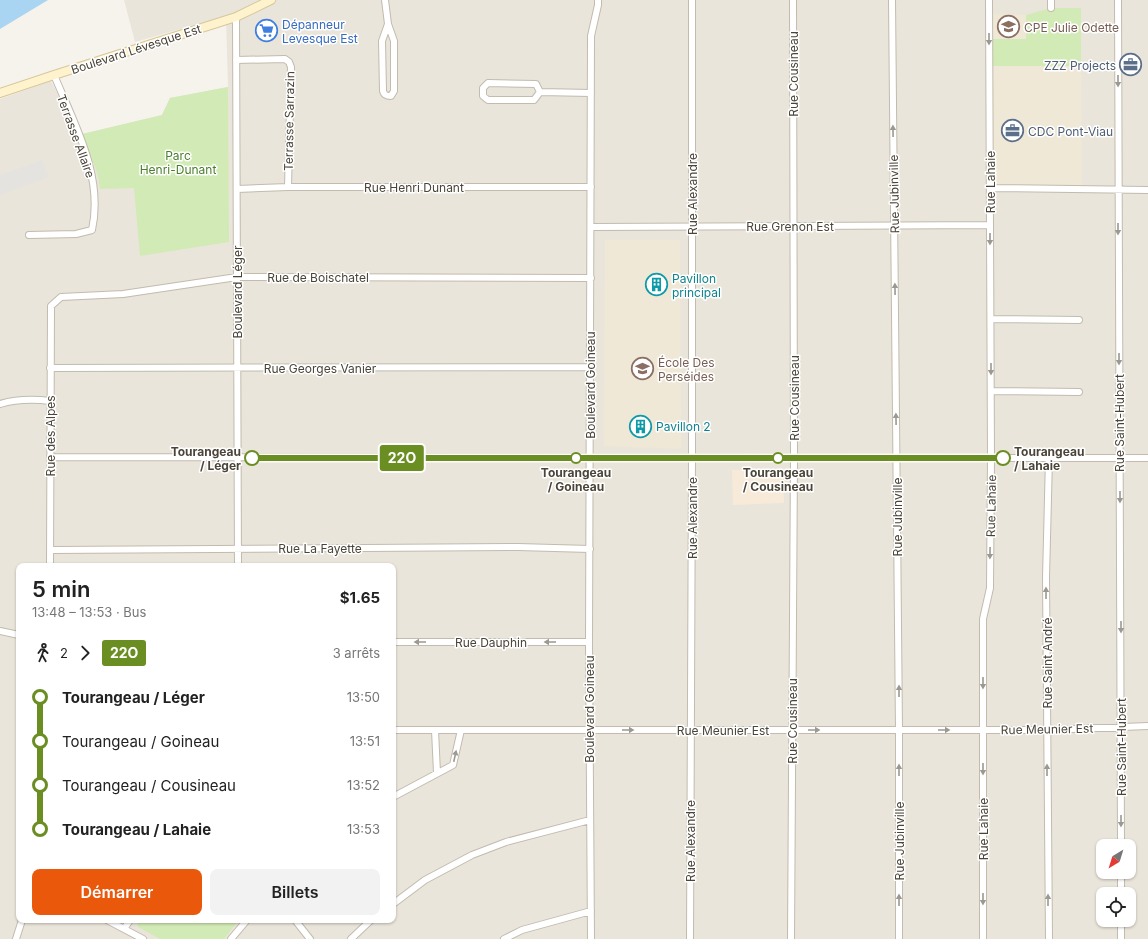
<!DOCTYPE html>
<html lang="fr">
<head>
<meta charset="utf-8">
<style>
	body { margin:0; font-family:Inter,sans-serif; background:#f2f2f2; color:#222; height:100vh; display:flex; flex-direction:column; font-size:15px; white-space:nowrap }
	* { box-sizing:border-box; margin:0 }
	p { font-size:13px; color:#767676 }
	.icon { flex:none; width:22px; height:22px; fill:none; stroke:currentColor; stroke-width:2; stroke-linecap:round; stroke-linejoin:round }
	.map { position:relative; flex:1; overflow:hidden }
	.side { position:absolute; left:16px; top:563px; width:380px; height:360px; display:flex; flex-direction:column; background:#fff; border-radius:8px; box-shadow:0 1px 3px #0004 }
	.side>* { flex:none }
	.badge { padding:0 8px; border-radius:3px; font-size:14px; line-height:26px }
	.needle { width:26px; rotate:218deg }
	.tools { position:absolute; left:1096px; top:839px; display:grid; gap:8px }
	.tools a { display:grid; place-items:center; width:40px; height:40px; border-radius:8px; background:#fff; box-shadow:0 1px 3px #0004; font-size:20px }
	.map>.badge { position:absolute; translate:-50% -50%; box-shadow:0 0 0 2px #fff }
	.legs { display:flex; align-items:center; gap:6px; height:44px; padding:0 16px; font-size:13px }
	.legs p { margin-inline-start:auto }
	.head { display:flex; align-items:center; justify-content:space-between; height:68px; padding:0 16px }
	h1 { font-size:22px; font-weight:600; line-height:30px }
	.primary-button { display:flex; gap:8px; margin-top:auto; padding:8px 16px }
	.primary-button a { flex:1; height:46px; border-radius:8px; background:#ea580c; color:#fff; font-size:16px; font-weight:600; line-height:46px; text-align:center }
	.primary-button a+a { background:#f2f2f2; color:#222 }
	ul { padding:0 16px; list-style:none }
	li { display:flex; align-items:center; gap:14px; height:44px; font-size:15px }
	li i { display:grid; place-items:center; width:6px; height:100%; margin:0 5px; background:currentColor }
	li i::after { content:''; width:10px; height:10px; margin:-5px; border:3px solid; border-radius:50%; background:#fff }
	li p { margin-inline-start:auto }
	li:first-child i { background:linear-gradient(#0000 50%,currentColor 0) }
	li:last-child i { background:linear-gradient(currentColor 50%,#0000 0) }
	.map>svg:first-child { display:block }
	.residential { fill:#eae5da; fill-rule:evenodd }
	.commercial { fill:#f7ead8 }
	.education { fill:#efe8d6 }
	.green { fill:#d2eab5 }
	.parking { fill:#e5e3e0 }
	.water { fill:#a9d4f2 }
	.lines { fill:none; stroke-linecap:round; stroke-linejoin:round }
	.street-casing { stroke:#c2bbae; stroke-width:8 }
	.secondary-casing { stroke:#d6c79b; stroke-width:10 }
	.street { stroke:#fff; stroke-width:6 }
	.secondary { stroke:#fff3cd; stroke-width:8 }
	.oneway { fill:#9c9892 }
	.line-1-casing { stroke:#fff; stroke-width:9 }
	.line-1 { stroke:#6b8e23; stroke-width:6 }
	.stop-1-dot { fill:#fff; stroke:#6b8e23; stroke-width:2 }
	.labels { text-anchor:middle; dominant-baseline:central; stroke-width:3; stroke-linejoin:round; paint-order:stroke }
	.shop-label { font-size:12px; fill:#366cbe; stroke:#fff; text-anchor:start }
	.education-label { font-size:12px; fill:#785e54; stroke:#fff; text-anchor:start }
	.street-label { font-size:12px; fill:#4b4439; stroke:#fff }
	.service-label { font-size:12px; fill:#4e5e75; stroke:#fff; text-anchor:end }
	.park-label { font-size:12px; fill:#4a7f2a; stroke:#fff }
	.culture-label { font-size:12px; fill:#0d838f; stroke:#fff; text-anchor:start }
	.stop-label { font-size:12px; font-weight:bold; fill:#4b4439; stroke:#fff }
</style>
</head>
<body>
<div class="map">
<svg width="1148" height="939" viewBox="0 0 1148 939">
	<rect width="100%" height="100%" fill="#f6f3ec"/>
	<path class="residential" d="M124,0H1148V939H0V99L51,81L79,135L162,115L170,98L228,87L226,16L135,42ZM19,566H393V920H19ZM1103,846H1129V872H1103ZM1103,894H1129V920H1103Z"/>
	<path class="commercial" d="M783,469L784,503L733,505L732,470Z"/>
	<path class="education" d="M989,14L1026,15V39H989Z
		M992,66H1081L1082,186H992Z
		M605,240H680L681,449L604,446Z"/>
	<path class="green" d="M1051,8H1081V66H989V39H1026V15Z
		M228,87L229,242L140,256L134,188L100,189L97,172L82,134L162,115L170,98Z
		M136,920H239L224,939H160L138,927Z"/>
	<path class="parking" d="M42,160L49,177L0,195V175Z"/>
	<path class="water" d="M0,0H48L0,29Z"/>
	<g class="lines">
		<defs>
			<path id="street" d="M385,0L388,24L394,41V91L391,96C386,96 384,95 383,91L382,41L388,24
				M892,0L899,730V939
				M1118,0L1121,846
				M1051,8V0
				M236,17L238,566
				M236,60L285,59L289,62L291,67L288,187
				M488,83L536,84L540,92L534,100H488L483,96V88Z
				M540,92L591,93
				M990,188L1148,190
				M237,189L288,187H591
				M591,227L990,225
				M29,235L76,234L92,230C104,176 74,123 54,75
				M991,319L1079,320
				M50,368L590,367
				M991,391L1079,392
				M0,404C17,399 33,399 50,401
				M50,457L1148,458
				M1049,458L1046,578L1049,939
				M50,550L518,547L590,549
				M50,566L51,306L61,297L123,294L237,277L591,278
				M0,631L19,635
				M393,642H589
				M393,730H1047L1148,726
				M435,730L437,773
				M393,797L453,765L461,730
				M1121,894V872
				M393,904L425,880L472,855L506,842L590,820
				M107,920L143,939
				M295,920L310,939
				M124,929L130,920
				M16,939L22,920
				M231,939L247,920
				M351,939L371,920
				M504,939L522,930L591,911
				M591,939L589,642L591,36L598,5V0
				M690,939L692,458V0
				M791,939L794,458L793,0
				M983,939V619L990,588L991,458L989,0
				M1121,939V920"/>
			<path id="secondary" d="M0,93L54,75L236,17L271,0"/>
		</defs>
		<use href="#street" class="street-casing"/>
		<use href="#secondary" class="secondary-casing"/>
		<use href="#street" class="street"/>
		<use href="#secondary" class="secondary"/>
	</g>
	<defs><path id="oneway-solid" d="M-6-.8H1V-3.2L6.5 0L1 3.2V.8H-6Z"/></defs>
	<g class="oneway">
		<use href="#oneway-solid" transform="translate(989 39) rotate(90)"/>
		<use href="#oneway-solid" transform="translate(1118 81) rotate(90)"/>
		<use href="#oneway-solid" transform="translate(893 131) rotate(-91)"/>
		<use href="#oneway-solid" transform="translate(1118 229) rotate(90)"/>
		<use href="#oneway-solid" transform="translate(990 239) rotate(90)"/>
		<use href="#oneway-solid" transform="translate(895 289) rotate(-91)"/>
		<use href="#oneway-solid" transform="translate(1119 359) rotate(90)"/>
		<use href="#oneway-solid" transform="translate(991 369) rotate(90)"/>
		<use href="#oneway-solid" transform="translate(896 419) rotate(-91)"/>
		<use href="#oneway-solid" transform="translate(1120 497) rotate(90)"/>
		<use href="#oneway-solid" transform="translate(990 553) rotate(91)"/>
		<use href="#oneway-solid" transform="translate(1046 593) rotate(-90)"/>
		<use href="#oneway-solid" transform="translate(1121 627) rotate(90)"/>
		<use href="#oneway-solid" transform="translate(420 642) rotate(180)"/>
		<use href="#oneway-solid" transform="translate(550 642) rotate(180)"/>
		<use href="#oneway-solid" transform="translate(983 683) rotate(90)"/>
		<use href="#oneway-solid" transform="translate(899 691) rotate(-90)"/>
		<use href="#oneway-solid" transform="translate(628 730)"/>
		<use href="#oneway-solid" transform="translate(814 730)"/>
		<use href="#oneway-solid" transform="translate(944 730)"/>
		<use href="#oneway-solid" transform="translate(455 756) rotate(-78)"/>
		<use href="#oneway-solid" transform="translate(983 769) rotate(90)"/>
		<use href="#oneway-solid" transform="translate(899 770) rotate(-90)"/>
		<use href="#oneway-solid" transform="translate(1047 770) rotate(-90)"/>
		<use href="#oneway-solid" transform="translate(1121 821) rotate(90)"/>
		<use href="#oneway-solid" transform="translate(983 899) rotate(90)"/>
		<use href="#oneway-solid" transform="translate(899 900) rotate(-90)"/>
		<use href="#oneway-solid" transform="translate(1048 900) rotate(-90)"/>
	</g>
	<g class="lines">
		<defs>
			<path id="line-1" d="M252,458H1003"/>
		</defs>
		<use href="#line-1" class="line-1-casing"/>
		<use href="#line-1" class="line-1"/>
	</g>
	<defs>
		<symbol id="school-ring" viewBox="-11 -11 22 22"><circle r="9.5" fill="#fff" stroke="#8d6e63" stroke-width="1.5"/><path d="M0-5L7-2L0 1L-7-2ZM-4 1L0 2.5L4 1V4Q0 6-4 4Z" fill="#8d6e63"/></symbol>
		<symbol id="supermarket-ring" viewBox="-11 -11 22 22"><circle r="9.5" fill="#fff" stroke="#3f7fe0" stroke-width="1.5"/><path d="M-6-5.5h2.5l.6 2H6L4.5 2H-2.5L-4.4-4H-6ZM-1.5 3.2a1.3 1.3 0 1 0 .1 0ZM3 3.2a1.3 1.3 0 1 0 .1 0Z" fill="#3f7fe0"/></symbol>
		<symbol id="office-ring" viewBox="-11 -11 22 22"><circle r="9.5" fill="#fff" stroke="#5c6f8a" stroke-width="1.5"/><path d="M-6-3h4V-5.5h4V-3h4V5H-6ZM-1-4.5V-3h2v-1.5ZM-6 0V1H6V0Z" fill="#5c6f8a"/></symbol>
		<symbol id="building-ring" viewBox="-11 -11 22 22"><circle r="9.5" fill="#fff" stroke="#0f9aa8" stroke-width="1.5"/><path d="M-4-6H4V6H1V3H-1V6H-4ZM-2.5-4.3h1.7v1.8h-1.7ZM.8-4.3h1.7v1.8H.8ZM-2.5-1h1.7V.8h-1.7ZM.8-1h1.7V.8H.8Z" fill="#0f9aa8"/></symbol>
	</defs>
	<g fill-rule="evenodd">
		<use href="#school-ring" x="996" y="14" width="25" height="25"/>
		<use href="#supermarket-ring" x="254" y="18" width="25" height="25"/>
		<use href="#office-ring" x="1118" y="52" width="25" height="25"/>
		<use href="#office-ring" x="1000" y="118" width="25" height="25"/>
		<use href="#building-ring" x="644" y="272" width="25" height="25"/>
		<use href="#school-ring" x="630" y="356" width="25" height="25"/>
		<use href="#building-ring" x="628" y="414" width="25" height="25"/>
	</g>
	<g class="stop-1-dot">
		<circle cx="252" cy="458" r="7"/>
		<circle cx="576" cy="458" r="5"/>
		<circle cx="778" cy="458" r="5"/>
		<circle cx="1003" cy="458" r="7"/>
	</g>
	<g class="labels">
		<g class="shop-label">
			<text x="282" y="24">Dépanneur<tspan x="282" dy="14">Levesque Est</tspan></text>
		</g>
		<g class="education-label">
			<text x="1024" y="27">CPE Julie Odette</text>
			<text x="658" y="362">École Des<tspan x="658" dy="14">Perséides</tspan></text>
		</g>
		<g class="street-label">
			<text transform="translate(136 49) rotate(-18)">Boulevard Lévesque Est</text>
			<text transform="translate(793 74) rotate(-90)">Rue Cousineau</text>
			<text transform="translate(289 121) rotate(-89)">Terrasse Sarrazin</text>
			<text transform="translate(76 136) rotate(70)">Terrasse Allaire</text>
			<text transform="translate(990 182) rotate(-90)">Rue Lahaie</text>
			<text x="414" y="187">Rue Henri Dunant</text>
			<text transform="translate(692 194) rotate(-90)">Rue Alexandre</text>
			<text transform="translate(894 194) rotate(-91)">Rue Jubinville</text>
			<text x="790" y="226">Rue Grenon Est</text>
			<text x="318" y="277">Rue de Boischatel</text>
			<text transform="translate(237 292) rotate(-90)">Boulevard Léger</text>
			<text x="320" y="368">Rue Georges Vanier</text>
			<text transform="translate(590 385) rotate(-90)">Boulevard Goineau</text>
			<text transform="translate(794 398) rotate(-90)">Rue Cousineau</text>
			<text transform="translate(1119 423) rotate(-90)">Rue Saint-Hubert</text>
			<text transform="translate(50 436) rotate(-90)">Rue des Alpes</text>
			<text transform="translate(991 506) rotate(-89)">Rue Lahaie</text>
			<text transform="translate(897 517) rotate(-90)">Rue Jubinville</text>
			<text transform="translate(692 518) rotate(-90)">Rue Alexandre</text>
			<text x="320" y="548">Rue La Fayette</text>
			<text x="491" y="642">Rue Dauphin</text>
			<text transform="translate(1047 663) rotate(-90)">Rue Saint André</text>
			<text transform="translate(589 709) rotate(-90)">Boulevard Goineau</text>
			<text transform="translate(792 721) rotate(-90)">Rue Cousineau</text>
			<text transform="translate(1047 729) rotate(-1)">Rue Meunier Est</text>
			<text x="723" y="730">Rue Meunier Est</text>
			<text transform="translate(1121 747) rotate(-90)">Rue Saint-Hubert</text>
			<text transform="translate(983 829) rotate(-90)">Rue Lahaie</text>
			<text transform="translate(690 841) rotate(-90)">Rue Alexandre</text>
			<text transform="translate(899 841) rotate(-90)">Rue Jubinville</text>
		</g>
		<g class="service-label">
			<text x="1116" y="65">ZZZ Projects</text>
			<text x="1028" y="131" text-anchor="start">CDC Pont-Viau</text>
		</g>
		<g class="park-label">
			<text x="178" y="155">Parc<tspan x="178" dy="14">Henri-Dunant</tspan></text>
		</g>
		<g class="culture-label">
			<text x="672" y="278">Pavillon<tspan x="672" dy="14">principal</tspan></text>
			<text x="656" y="426">Pavillon 2</text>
		</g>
		<g class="stop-label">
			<text x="241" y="451" text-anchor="end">Tourangeau<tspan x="241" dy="14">/ Léger</tspan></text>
			<text x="1014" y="451" text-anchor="start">Tourangeau<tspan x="1014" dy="14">/ Lahaie</tspan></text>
			<text x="576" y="472">Tourangeau<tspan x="576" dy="14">/ Goineau</tspan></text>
			<text x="778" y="472">Tourangeau<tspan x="778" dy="14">/ Cousineau</tspan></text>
		</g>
	</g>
</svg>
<div class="tools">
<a><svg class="needle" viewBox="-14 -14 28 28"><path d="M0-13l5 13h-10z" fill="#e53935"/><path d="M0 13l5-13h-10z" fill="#767676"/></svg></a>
<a><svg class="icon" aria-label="locate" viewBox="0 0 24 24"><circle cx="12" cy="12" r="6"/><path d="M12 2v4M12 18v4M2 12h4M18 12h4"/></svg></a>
</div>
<b class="badge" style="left:402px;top:458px;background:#6b8e23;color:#fff">22O</b>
<section class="side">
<div class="head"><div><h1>5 min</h1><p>13:48 – 13:53 · Bus</p></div><b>$1.65</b></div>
<div class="legs"><svg class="icon" aria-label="walk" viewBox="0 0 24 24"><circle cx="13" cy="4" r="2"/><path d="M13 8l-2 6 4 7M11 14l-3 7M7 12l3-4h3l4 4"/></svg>2<svg class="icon" aria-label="forward" viewBox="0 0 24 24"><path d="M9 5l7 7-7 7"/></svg><b class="badge" style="background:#6b8e23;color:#fff">22O</b><p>3 arrêts</p></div>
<ul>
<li><i style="color:#6b8e23"></i><b>Tourangeau / Léger</b><p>13:50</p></li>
<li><i style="color:#6b8e23"></i><span>Tourangeau / Goineau</span><p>13:51</p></li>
<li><i style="color:#6b8e23"></i><span>Tourangeau / Cousineau</span><p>13:52</p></li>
<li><i style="color:#6b8e23"></i><b>Tourangeau / Lahaie</b><p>13:53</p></li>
</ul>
<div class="primary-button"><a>Démarrer</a><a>Billets</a></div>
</section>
</div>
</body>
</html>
